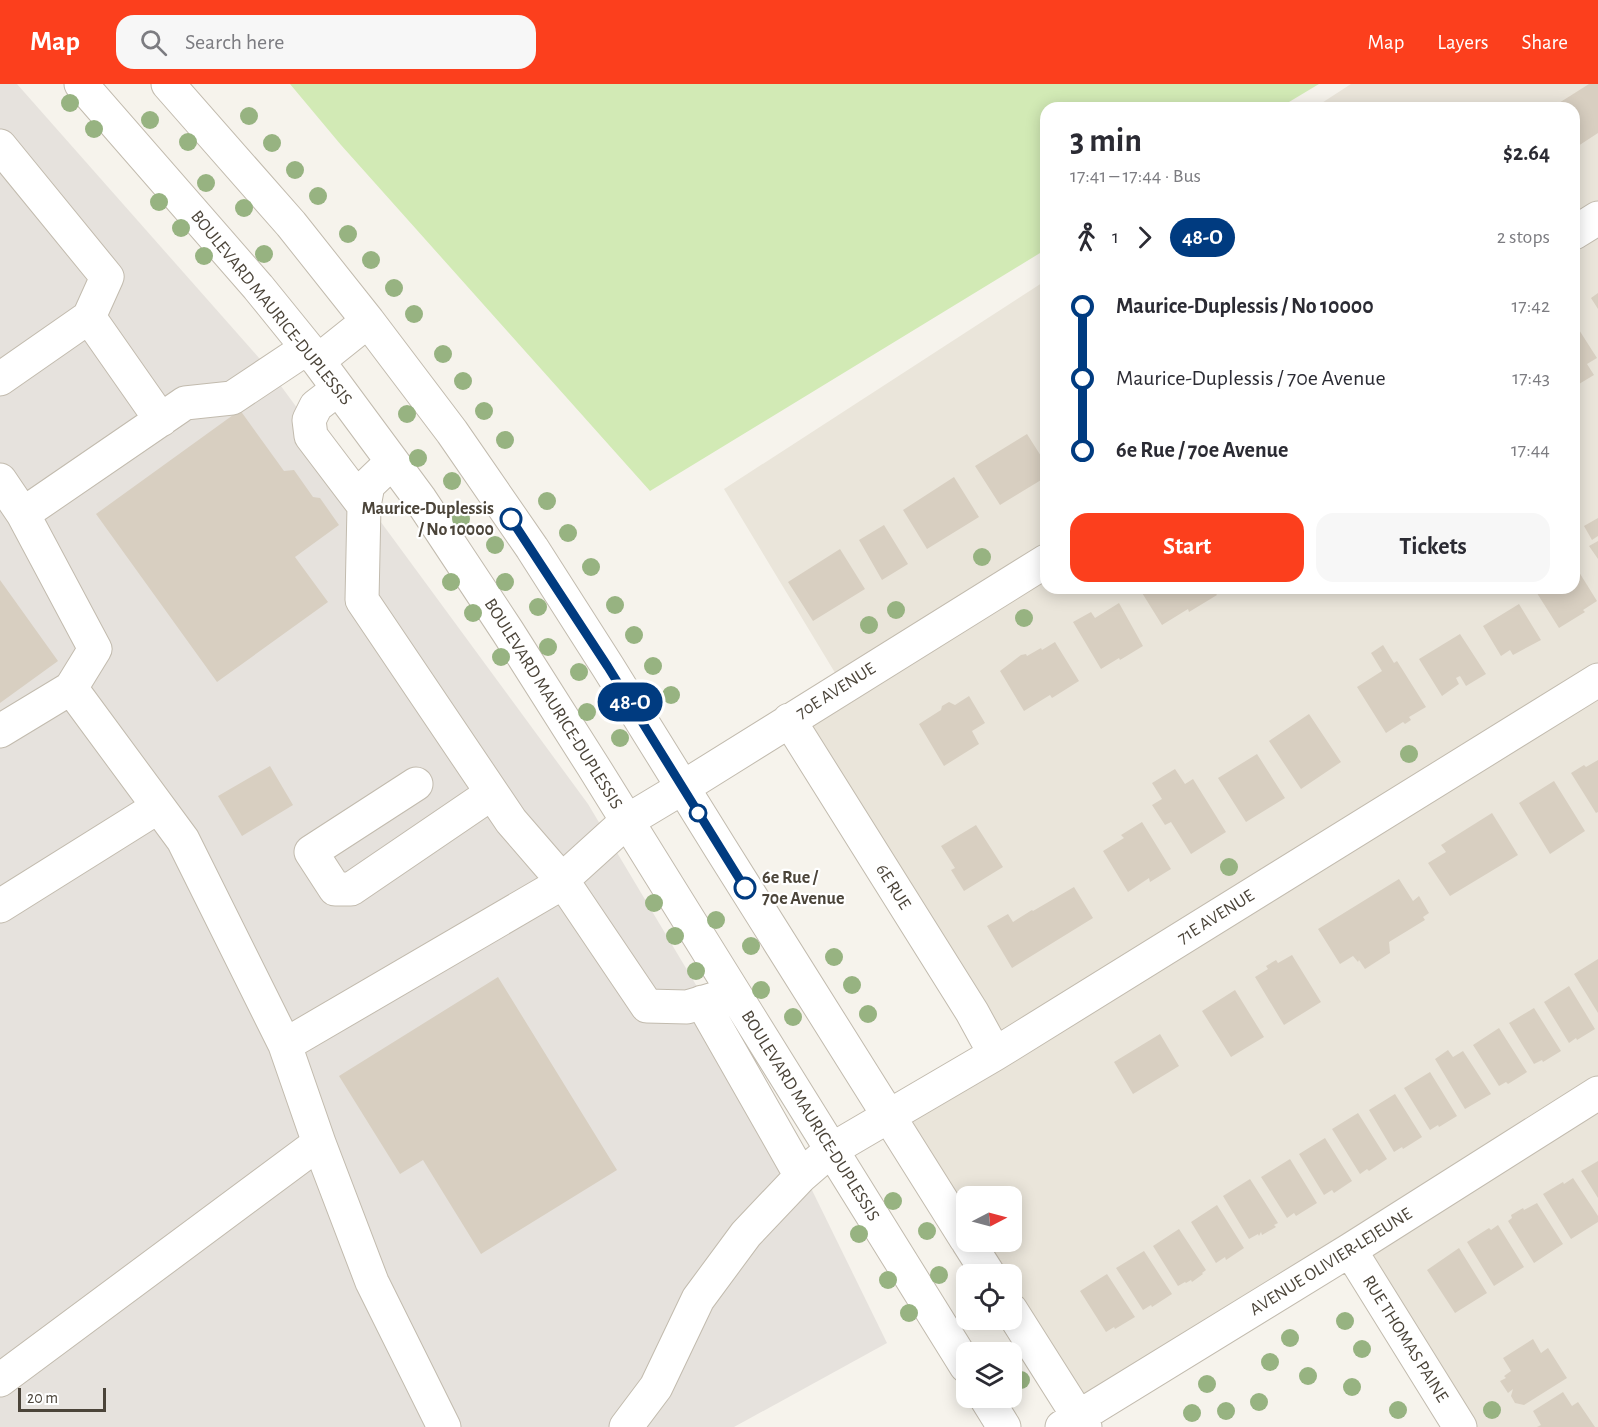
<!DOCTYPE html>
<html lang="en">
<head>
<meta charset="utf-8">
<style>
	body { margin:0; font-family:"Alegreya Sans",sans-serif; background:#f7f7f7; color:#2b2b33; height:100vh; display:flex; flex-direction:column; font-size:22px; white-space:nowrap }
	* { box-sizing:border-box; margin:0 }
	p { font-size:20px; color:#7c7c81 }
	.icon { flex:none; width:33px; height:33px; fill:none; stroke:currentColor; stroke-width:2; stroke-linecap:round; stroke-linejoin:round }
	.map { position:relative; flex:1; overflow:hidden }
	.side { position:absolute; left:1040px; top:18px; width:540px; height:492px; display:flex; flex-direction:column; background:#fff; border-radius:18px; box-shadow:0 3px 15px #0003 }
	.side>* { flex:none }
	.badge { padding:0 12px; border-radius:20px; font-size:21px; line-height:39px }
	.needle { width:39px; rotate:84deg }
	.buttons { position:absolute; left:956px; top:1102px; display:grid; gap:12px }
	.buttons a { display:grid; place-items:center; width:66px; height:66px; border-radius:12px; background:#fff; box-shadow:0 3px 15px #0003; font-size:30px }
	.scale { position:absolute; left:18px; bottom:15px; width:88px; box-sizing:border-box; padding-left:6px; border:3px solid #4b4439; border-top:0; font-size:16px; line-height:21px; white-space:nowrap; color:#4b4439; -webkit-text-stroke:4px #fff; paint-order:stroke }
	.map>.badge { position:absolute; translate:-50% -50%; box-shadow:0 0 0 3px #fff }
	.legs { display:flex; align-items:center; gap:9px; height:66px; padding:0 30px; font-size:20px }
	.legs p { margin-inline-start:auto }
	.summary { display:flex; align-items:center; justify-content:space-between; height:102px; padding:0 30px }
	h1 { font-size:33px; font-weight:600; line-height:45px }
	.primary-button { display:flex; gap:12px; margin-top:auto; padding:12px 30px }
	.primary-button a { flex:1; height:69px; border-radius:18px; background:#fc3f1d; color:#fff; font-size:24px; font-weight:600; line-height:69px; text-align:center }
	.primary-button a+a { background:#f7f7f7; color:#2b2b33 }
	ul { padding:0 30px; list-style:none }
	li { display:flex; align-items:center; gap:21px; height:72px; font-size:22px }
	li i { display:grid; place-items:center; width:9px; height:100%; margin:0 8px; background:currentColor }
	li i::after { content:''; width:15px; height:15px; margin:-8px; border:4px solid; border-radius:50%; background:#fff }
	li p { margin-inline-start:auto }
	li:first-child i { background:linear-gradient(#0000 50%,currentColor 0) }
	li:last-child i { background:linear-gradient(currentColor 50%,#0000 0) }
	header { display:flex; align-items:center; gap:36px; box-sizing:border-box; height:84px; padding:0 30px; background:#fc3f1d; color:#fff }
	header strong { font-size:28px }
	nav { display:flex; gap:33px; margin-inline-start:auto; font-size:21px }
	.search { width:420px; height:54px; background:#f7f7f7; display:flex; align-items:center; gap:15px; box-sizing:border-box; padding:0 21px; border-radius:18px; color:#7c7c81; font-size:22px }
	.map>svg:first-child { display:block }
	.residential { fill:#eae5da }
	.industrial { fill:#e6e2dd }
	.green { fill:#d2eab5 }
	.building { fill:#d8cfc1 }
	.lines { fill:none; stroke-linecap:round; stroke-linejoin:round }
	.minor-casing { stroke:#c2bbae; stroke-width:35 }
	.minor { stroke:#fff; stroke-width:33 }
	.tree { fill:#97b381 }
	.line-1-casing { stroke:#fff; stroke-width:14 }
	.line-1 { stroke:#003b80; stroke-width:9 }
	.stop-1-dot { fill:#fff; stroke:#003b80; stroke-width:3 }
	.labels { text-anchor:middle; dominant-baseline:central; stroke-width:4.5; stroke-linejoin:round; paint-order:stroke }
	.street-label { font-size:18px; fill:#4b4439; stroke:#fff }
	.stop-label { font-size:18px; font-weight:bold; fill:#4b4439; stroke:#fff; text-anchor:end }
</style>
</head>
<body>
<header>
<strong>Map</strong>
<div class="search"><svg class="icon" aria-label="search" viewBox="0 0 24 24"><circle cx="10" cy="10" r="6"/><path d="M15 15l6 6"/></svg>Search here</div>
<nav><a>Map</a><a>Layers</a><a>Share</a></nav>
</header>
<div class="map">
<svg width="1598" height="1343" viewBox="0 0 1598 1343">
	<rect width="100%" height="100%" fill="#f6f3ec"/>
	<path class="residential" d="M1351,0H1598V1343H1460L1350,1167L1079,1332L1011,1226V1191H989L968,1158H1011V1113H966V1155L888,1032L995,970L789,636L843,602L724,405L1045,197L1046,504H1574V24H1314Z"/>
	<path class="industrial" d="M0,0H17L267,283L588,720L782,1045L887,1259L734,1343H0Z"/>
	<path class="green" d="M290,0H1319L1279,24H1046L1045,166L650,407L341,61Z"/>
	<path class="building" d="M1589,0H1598V49L1575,64L1574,24H1551Z
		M1598,209V225L1591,214Z
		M1574,238L1597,274L1587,280L1594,291L1579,300L1574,290Z
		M240,326L284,387L294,386L313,413L320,414L339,441L295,473L328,518L217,598L96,430Z
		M1027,350L1046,380V393L1000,421L975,382Z
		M954,393L979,433L927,465L903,426Z
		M1598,434V452L1592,456L1584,442Z
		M884,441L908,480L882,496L859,456Z
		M1598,457V475L1589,462Z
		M840,465L865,505L813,537L788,498Z
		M1574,480L1597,517L1583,526L1585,528L1559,544L1535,506L1538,504H1574Z
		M0,496L58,577L0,619Z
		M1139,504H1212L1217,511L1189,528L1188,525L1162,541Z
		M1119,519L1143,562L1120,576L1119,574L1101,585L1073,538L1091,528L1095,534Z
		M1519,520L1541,556L1513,571L1510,566L1501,572L1483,542Z
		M1460,550L1486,590L1466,602L1460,592L1456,594L1459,600L1442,612L1419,575Z
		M1055,558L1079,597L1052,614L1050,611L1024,627L1000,587L1021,571L1026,570L1027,572L1041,564L1042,566Z
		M1383,561L1394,579L1397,577L1426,623L1409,633L1411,636L1405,640L1403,638L1386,649L1357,603L1382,587L1371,569Z
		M969,612L985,639L972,647L979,660L944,682L919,640L941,626L942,622L949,618L955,621Z
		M1309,630L1341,678L1301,705L1269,657Z
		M1257,670L1285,714L1246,738L1218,694Z
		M1598,676V728L1596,729L1571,689L1584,681L1586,683Z
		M270,682L293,721L242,752L218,712Z
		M1175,685L1185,700L1193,695L1226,748L1191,770L1171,738L1165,741L1152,721L1162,715L1152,699Z
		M1554,697L1585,747L1550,770L1519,719Z
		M1492,729L1518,771L1450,812L1428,779L1446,768L1441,761Z
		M1142,738L1171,785L1150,798L1149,794L1128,808L1103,767L1124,754L1121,751Z
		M976,741L1003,783L964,807L951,786L955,784L941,762Z
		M1399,795L1413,817L1419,812L1429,829L1423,833L1425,836L1389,858L1390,869L1365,885L1359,876L1358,878L1353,872L1340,880L1318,845Z
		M1074,803L1093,834L1012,884L987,842L1008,830L1013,838L1032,826L1033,827Z
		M1292,871L1321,918L1284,941L1255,893L1268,885L1266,882L1276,876L1278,879Z
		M1598,875V929L1574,890Z
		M498,893L617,1086L481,1170L423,1076L400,1090L339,992Z
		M1569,902L1595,945L1577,956L1576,954L1569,959L1544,918Z
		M1235,906L1264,953L1231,973L1202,927Z
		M1534,924L1561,967L1543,978L1542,976L1534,980L1509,939Z
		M1499,944L1527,988L1508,1000L1506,998L1499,1002L1473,961Z
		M1160,950L1179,982L1133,1010L1114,978Z
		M1448,966L1453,973L1463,967L1491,1010L1465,1025L1435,975Z
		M1430,988L1457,1032L1439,1043L1438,1041L1430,1046L1404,1004Z
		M1395,1010L1422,1053L1403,1065L1402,1063L1394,1068L1369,1026Z
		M1358,1029L1387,1075L1369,1087L1367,1085L1360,1090L1332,1045Z
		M1325,1054L1352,1097L1334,1109L1332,1106L1324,1111L1299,1070Z
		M1290,1075L1317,1119L1296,1132L1294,1129L1287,1134L1261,1093Z
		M1598,1077V1114L1581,1087Z
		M1573,1094L1598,1132V1138L1571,1155L1543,1110L1563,1098L1564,1100Z
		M1250,1095L1278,1139L1274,1141L1276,1143L1262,1151L1261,1148L1259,1152L1258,1150L1249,1155L1223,1112Z
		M1537,1119L1563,1160L1534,1179L1508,1137L1512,1134L1511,1131L1523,1124L1524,1126Z
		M1217,1121L1244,1164L1226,1176L1225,1173L1216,1179L1191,1138Z
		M1498,1141L1524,1183L1494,1202L1467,1158L1489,1144L1491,1146Z
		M1179,1145L1206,1186L1202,1189L1203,1190L1192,1198L1191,1196L1186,1199L1185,1198L1178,1202L1153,1162Z
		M1459,1164L1487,1209L1455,1229L1427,1186Z
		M1144,1167L1172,1210L1152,1223L1151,1221L1143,1226L1116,1184Z
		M1107,1190L1135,1233L1115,1245L1114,1243L1106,1248L1080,1207Z
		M1533,1255L1541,1269L1548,1264L1567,1294L1524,1321L1515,1319L1511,1312L1513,1305L1508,1309L1500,1297L1506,1294L1504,1292L1511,1287L1503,1274Z
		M1563,1308L1572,1322L1578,1318L1595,1343H1537L1541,1341L1533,1327Z"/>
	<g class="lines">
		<defs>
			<path id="minor" d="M81,0L258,203L318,277L420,415L508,548L593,682L966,1282
				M168,0L291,140L368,237L452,348L532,464L608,583L721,765L966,1155
				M0,62L107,193L89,233L0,295
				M1574,149L1598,134
				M89,233L161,336
				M307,264L232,314L185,319L23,430L95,565L71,604L183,756L285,961L552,805L627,737L682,704L1046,477
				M318,277L368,237
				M338,305L316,322L309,336L311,352L364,422
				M392,378L368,401L364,422L362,516L511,737L562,796L647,922L687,923L734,909
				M0,396L23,430
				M789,636L972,928L995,970
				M0,647L71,604
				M416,700L311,768L335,805H351L492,709
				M0,822L158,723
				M702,918L801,1092
				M319,1059L372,1198L444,1343
				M968,1158L989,1191
				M1350,1166L1460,1343
				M1011,1226L1085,1343
				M0,1296L319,1059L285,961
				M986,1314L1004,1343
				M626,1343L656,1303L698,1215L746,1150L801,1092L831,1066L995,970L1598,596
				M1062,1343L1350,1166L1598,1009"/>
		</defs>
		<use href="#minor" class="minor-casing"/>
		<use href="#minor" class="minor"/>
	</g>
	<g class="tree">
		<circle cx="70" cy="19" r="9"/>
		<circle cx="249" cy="32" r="9"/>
		<circle cx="150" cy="36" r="9"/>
		<circle cx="94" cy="45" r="9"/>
		<circle cx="188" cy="58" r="9"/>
		<circle cx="272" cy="59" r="9"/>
		<circle cx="295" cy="86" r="9"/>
		<circle cx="206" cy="99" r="9"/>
		<circle cx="318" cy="112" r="9"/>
		<circle cx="159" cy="118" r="9"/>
		<circle cx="244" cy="124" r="9"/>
		<circle cx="181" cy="144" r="9"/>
		<circle cx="348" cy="150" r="9"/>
		<circle cx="264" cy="170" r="9"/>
		<circle cx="204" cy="172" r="9"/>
		<circle cx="371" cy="176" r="9"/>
		<circle cx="394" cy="204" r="9"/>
		<circle cx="414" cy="230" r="9"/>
		<circle cx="443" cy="270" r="9"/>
		<circle cx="463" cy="297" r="9"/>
		<circle cx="484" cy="327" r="9"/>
		<circle cx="407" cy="330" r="9"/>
		<circle cx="505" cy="356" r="9"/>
		<circle cx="418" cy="374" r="9"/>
		<circle cx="452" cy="397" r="9"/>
		<circle cx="547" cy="417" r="9"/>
		<circle cx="461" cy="435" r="9"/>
		<circle cx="568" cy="449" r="9"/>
		<circle cx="495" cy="461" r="9"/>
		<circle cx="982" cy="473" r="9"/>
		<circle cx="591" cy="483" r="9"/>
		<circle cx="451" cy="498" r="9"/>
		<circle cx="505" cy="498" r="9"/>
		<circle cx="615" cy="521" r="9"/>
		<circle cx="538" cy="523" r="9"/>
		<circle cx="896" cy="526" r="9"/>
		<circle cx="473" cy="529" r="9"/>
		<circle cx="1024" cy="534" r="9"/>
		<circle cx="869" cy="541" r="9"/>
		<circle cx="634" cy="551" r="9"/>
		<circle cx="548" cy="563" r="9"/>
		<circle cx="501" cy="573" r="9"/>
		<circle cx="653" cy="582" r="9"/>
		<circle cx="579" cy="588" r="9"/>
		<circle cx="671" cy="611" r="9"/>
		<circle cx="587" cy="628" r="9"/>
		<circle cx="620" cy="654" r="9"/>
		<circle cx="1409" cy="670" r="9"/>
		<circle cx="1229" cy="783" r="9"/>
		<circle cx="654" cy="819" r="9"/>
		<circle cx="716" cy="836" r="9"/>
		<circle cx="675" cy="852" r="9"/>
		<circle cx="751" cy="862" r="9"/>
		<circle cx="834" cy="873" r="9"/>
		<circle cx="696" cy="887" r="9"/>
		<circle cx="852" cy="901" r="9"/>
		<circle cx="761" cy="906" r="9"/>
		<circle cx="868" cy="930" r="9"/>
		<circle cx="793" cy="933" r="9"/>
		<circle cx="893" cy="1117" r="9"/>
		<circle cx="927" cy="1147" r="9"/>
		<circle cx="859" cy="1150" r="9"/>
		<circle cx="939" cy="1191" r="9"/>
		<circle cx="888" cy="1196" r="9"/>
		<circle cx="909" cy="1229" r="9"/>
		<circle cx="1345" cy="1237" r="9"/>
		<circle cx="1290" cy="1254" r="9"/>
		<circle cx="1362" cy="1265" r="9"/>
		<circle cx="1270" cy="1278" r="9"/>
		<circle cx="1308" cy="1292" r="9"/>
		<circle cx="1021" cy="1296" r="9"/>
		<circle cx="1207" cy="1300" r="9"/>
		<circle cx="1352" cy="1303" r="9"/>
		<circle cx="1259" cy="1318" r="9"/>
		<circle cx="1398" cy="1326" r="9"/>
		<circle cx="1492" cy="1326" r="9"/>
		<circle cx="1226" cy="1327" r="9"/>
		<circle cx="1192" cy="1329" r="9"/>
	</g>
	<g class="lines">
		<defs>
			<path id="line-1" d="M511,435L608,583L745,804"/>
		</defs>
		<use href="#line-1" class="line-1-casing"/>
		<use href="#line-1" class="line-1"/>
	</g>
	<g class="stop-1-dot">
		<circle cx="511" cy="435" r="10"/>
		<circle cx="698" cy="729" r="8"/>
		<circle cx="745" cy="804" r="10"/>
	</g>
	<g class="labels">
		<g class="street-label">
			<text transform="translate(271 224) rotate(51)">BOULEVARD MAURICE-DUPLESSIS</text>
			<text transform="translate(836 607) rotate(-32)">70E AVENUE</text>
			<text transform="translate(553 620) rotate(58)">BOULEVARD MAURICE-DUPLESSIS</text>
			<text transform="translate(893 803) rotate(58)">6E RUE</text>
			<text transform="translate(1216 833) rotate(-32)">71E AVENUE</text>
			<text transform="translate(810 1032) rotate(58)">BOULEVARD MAURICE-DUPLESSIS</text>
			<text transform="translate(1331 1178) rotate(-32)">AVENUE OLIVIER-LEJEUNE</text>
			<text transform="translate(1405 1255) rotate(58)">RUE THOMAS PAINE</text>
		</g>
		<g class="stop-label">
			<text x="494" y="425">Maurice-Duplessis<tspan x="494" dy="21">/ No 10000</tspan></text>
			<text x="762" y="794" text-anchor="start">6e Rue /<tspan x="762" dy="21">70e Avenue</tspan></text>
		</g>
	</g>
</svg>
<div class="buttons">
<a><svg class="needle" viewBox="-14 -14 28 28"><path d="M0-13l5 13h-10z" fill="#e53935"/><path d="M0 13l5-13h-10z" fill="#7c7c81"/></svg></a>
<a><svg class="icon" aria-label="locate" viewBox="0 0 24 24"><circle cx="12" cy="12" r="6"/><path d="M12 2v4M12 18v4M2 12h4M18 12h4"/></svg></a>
<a><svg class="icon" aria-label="layers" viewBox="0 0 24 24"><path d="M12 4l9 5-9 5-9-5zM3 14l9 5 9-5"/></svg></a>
</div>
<div class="scale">20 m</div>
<b class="badge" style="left:630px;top:618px;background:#003b80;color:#fff">48-O</b>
<section class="side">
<div class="summary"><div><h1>3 min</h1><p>17:41 – 17:44 · Bus</p></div><b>$2.64</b></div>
<div class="legs"><svg class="icon" aria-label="walk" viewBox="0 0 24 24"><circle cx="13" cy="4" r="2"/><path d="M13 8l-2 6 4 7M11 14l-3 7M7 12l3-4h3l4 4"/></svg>1<svg class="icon" aria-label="forward" viewBox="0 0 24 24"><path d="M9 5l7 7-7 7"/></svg><b class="badge" style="background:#003b80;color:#fff">48-O</b><p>2 stops</p></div>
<ul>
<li><i style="color:#003b80"></i><b>Maurice-Duplessis / No 10000</b><p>17:42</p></li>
<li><i style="color:#003b80"></i><span>Maurice-Duplessis / 70e Avenue</span><p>17:43</p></li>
<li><i style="color:#003b80"></i><b>6e Rue / 70e Avenue</b><p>17:44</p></li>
</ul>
<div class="primary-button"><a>Start</a><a>Tickets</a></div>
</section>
</div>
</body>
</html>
